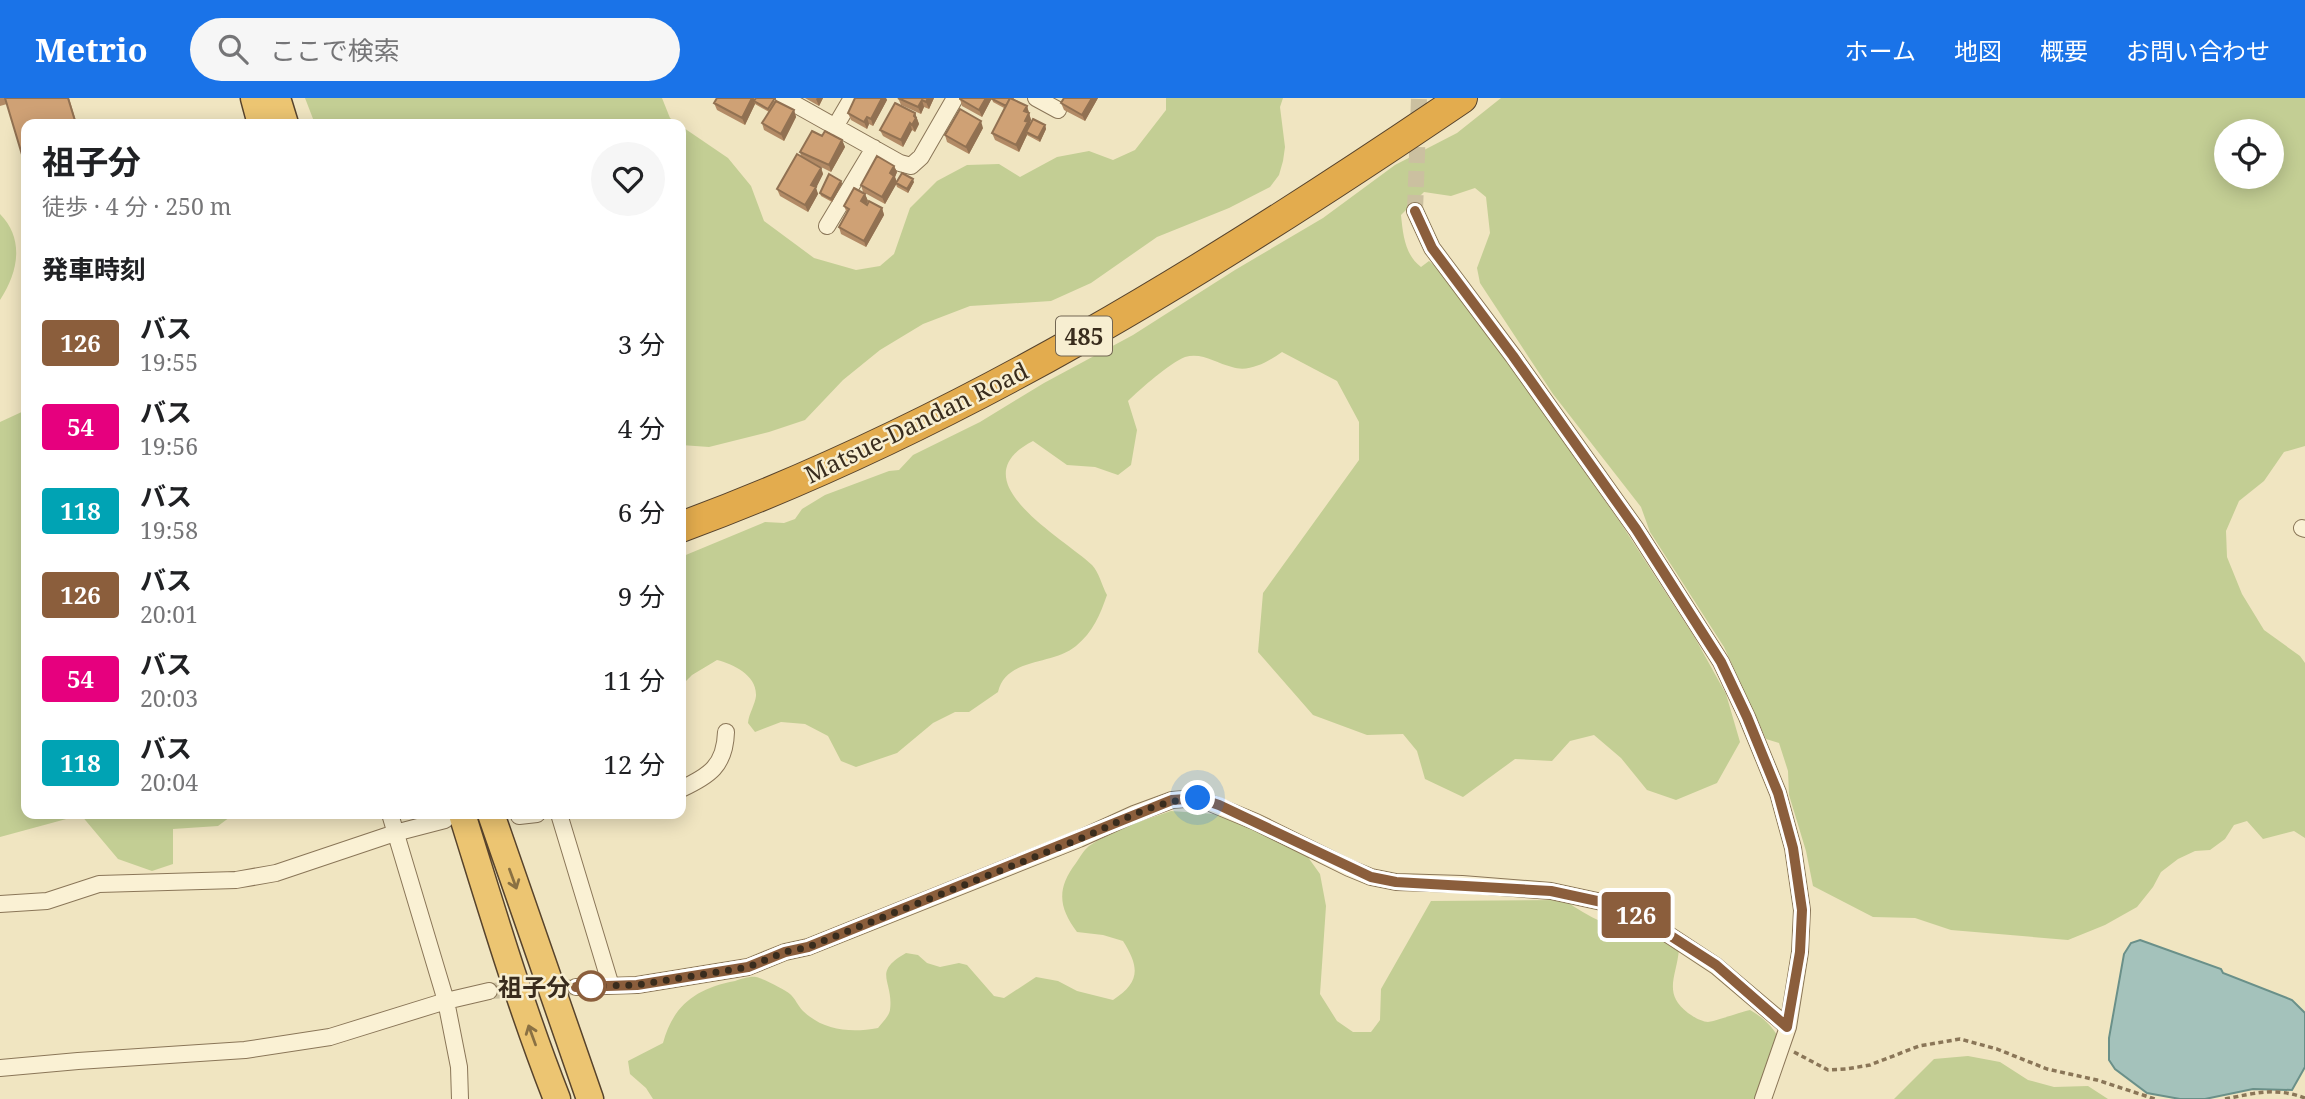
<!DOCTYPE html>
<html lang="ja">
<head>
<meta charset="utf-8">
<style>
	body { margin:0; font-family:"Noto Serif","Noto Sans JP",serif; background:#f6f6f6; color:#202124; height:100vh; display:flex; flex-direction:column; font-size:26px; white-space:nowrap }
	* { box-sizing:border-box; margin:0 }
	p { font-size:23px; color:#757577 }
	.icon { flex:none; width:38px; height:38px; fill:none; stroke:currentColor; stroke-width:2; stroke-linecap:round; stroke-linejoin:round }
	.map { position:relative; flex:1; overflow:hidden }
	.panel { position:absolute; left:21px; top:21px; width:665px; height:700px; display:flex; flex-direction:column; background:#fff; border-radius:14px; box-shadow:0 4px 18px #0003 }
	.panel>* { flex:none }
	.badge { padding:0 14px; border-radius:5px; font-size:24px; line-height:46px }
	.controls { position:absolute; left:2214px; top:21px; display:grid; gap:14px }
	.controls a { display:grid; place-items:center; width:70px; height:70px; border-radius:50%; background:#fff; box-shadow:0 4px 18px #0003; font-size:35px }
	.you { position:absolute; width:35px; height:35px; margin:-18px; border:5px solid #fff; border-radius:50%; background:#1a73e8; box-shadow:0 0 0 10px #1a73e833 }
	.map>.badge { position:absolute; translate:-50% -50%; box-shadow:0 0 0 4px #fff }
	h2 { padding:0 21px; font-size:26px; line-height:63px }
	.round { display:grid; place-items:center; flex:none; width:74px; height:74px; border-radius:37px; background:#f6f6f6 }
	.summary { display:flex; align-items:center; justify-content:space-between; height:119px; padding:0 21px }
	h1 { font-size:33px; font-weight:700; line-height:52px }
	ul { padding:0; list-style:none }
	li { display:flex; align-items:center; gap:21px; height:84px; padding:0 21px }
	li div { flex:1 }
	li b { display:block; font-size:26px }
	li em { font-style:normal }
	li .badge { min-width:77px; font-weight:700; text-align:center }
	header { display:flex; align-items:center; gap:42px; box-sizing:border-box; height:98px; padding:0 35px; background:#1a73e8; color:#fff }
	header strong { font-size:33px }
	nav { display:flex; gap:38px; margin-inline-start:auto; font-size:24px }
	.search { width:490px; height:63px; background:#f6f6f6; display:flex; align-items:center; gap:18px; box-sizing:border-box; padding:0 24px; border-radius:38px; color:#757577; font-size:26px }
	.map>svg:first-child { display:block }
	.green { fill:#c3ce94; fill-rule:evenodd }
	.water { fill:#a4c2bb; stroke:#6a9089; stroke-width:2 }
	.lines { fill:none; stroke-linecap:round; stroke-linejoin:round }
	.minor-tunnel { stroke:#cbc0a0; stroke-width:16; stroke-dasharray:16 8; stroke-linecap:butt }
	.minor-casing { stroke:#8a7658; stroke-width:18 }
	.trunk-casing { stroke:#57432c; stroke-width:29 }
	.motorway-casing { stroke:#57432c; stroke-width:32 }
	.path { stroke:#8a7658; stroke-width:3.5; stroke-dasharray:5 3.5; stroke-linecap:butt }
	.minor { stroke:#faf1d4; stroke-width:16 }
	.trunk { stroke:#ecc572; stroke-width:26 }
	.motorway { stroke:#e3ac4e; stroke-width:30 }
	.wall { fill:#b28a65 }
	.shaded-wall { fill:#917152 }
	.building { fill:#cfa175; stroke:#917152; stroke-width:2 }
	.oneway { stroke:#8a7143 }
	.line-casing { stroke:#fff; stroke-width:16 }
	.line { stroke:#8b5e3c; stroke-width:10 }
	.walk { stroke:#392c1d; stroke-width:7; stroke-dasharray:0 12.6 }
	.stop-dot { fill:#fff; stroke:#8b5e3c; stroke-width:3.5 }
	.labels { text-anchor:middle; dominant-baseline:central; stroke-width:5; stroke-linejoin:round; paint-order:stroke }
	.shield { fill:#f7eed1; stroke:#726653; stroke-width:2 }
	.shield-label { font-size:23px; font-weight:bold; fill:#392c1d }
	.street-label { font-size:24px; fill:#392c1d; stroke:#f7eed1 }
	.stop-label { font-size:24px; font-weight:bold; fill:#392c1d; stroke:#f7eed1; text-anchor:end }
</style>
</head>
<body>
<header>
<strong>Metrio</strong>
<div class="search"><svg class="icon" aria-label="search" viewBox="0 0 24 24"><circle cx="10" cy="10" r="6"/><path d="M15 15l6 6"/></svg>ここで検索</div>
<nav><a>ホーム</a><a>地図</a><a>概要</a><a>お問い合わせ</a></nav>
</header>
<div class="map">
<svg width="2305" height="1001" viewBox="0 0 2305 1001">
	<rect width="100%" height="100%" fill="#f0e5c1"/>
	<path class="green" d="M305,0H662L670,20L679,26H315Z
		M1166,0H1283L1280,9L1285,49L1283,63L1279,77L1270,89L1229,110L1157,139L1091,185L1051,203L970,208L923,226L880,252L843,282L805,322L769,334L709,349L681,347V28L728,60L751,88L764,123L814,160L856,172L880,168L894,156L910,110L937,83L967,67L999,66L1020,79L1057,59L1089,53L1113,62L1135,52L1166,12Z
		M1501,0H2305V348L2284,354L2264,383L2239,403L2226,433L2227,459L2242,496L2264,532L2300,558L2305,565V740L2294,733L2263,741L2247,723L2234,727L2225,741L2210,752L2195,753L2178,761L2161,774L2153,789L2137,809L2105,827L2068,842L1951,832L1915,820L1873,819L1813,788L1806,753L1789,697L1788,673L1779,645L1766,641L1724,549L1650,434L1641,409L1553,296L1480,185L1477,170L1490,135L1486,99L1475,90L1451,98L1424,94L1401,117C1403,137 1405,157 1421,169L1429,163L1448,179L1622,427L1695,540L1726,596L1740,644L1717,685L1676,702L1647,692L1621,660L1594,637L1570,643L1552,663L1515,661L1463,699L1425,681L1417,653L1403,636L1367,637L1313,617L1258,554L1263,495L1359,362V324L1337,283L1282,254C1268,264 1249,275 1232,269C1216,265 1202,254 1185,259C1171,264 1139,292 1128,303L1137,332L1131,367L1118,377L1095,369L1067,367L1033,343C957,382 1061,438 1092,467C1099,474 1102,488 1107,497C1100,517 1093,534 1076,548C1052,568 1006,559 998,594L969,614H955L933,625L897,655L856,669L841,663L828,638L805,626L781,624L755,634L748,625C749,615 755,607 756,598C757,577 733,566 717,562L692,577L681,588V459L765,424L784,425L795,421L802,411L825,397L889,373L899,372L913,357L980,324L1044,285L1133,237L1235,172L1323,120L1395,67L1457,35ZM2226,33H2272V79H2226Z
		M0,116C25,141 18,175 0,202Z
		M26,312V716H234L218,728L173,731V766L152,773L118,761L81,717L0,739V324Z
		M1171,713L1214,716L1247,724L1305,755L1320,776L1326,808L1320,896L1337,923L1353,934H1371L1380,922L1381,891L1431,803L1565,802C1588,820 1614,830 1642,838C1655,842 1667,842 1679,851C1677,878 1662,895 1688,915C1692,918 1702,924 1708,924C1712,924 1741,914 1750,912C1768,922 1776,933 1785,952L1768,1001H653L646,990L630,976L628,963L663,945C673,907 697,890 735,883C741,881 750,878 756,879C762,880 785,892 790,896C795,900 798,908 803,913C824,933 851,935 878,930C882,925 889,918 890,912C894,882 871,875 906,855L918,857L927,865L940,869L959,865L967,867L994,898L1004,900L1036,879L1058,883L1077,893L1113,902C1140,884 1140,870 1123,843L1103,837L1077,834C1059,810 1056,791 1076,765C1080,759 1084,752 1089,748C1113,731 1144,722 1171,713Z
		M1968,958L2000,964L2028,982L2054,989L2088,988L2108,1001H1894L1934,961Z"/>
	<path class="water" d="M2140,842L2221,871L2223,875L2292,902L2305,915V969L2292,992L2253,991L2205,1001H2180L2147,995L2115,971L2109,962V940L2124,856L2131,845Z"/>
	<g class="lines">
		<path class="minor-tunnel" d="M1415,113L1419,0
			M489,893L576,889"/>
		<defs>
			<path id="minor" d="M784,0L900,65L911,68L921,59L955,0
				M1036,0L1058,12
				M835,29L852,0
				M1415,113L1432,150L1513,258L1636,431L1721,564L1747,619L1778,695L1793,750L1802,812L1800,854L1788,929L1763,1001
				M827,128L874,50
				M2302,430L2305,431
				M681,691C709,678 725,668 726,634
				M390,716L446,903L459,969L460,1001
				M559,716L611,888
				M519,718L537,716
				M0,806L47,803L99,786L236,782L276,775L395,735L445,722
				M576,889L637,887L748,869L785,854L808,849L1079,741L1134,716L1172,702L1198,700L1256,724L1349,770L1371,779L1396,784L1462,786L1551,793L1611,806L1660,831L1716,868L1788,929
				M0,970L78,963L245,952L330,939L446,903L489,893"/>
			<path id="trunk" d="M254,0L261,26
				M277,0L285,26
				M462,716C492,812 520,907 557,1001
				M491,716L590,1001"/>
			<path id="motorway" d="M681,429C961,326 1216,167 1462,0"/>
		</defs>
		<use href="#minor" class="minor-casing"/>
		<use href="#trunk" class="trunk-casing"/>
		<use href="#motorway" class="motorway-casing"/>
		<path class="path" d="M1794,954L1828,972L1846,971L1870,967L1919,948L1960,941L1997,951L2047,971L2097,982L2155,1001
			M2225,1001C2256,995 2275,989 2305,1000"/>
		<use href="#minor" class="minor"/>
		<use href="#trunk" class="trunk"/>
		<use href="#motorway" class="motorway"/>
	</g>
	<path class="wall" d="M0,0H69L77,26L7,6L0,8Z
		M717,0H754L755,1L776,3L794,12L796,19L784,43L764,32L762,25L769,14L755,6L745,27L717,12L714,5Z
		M805,0H823L819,8Z
		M855,0H886L887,2L873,28L869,26L867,31L851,22L848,15Z
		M898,0H934L929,11L924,9L921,16L901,7Z
		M992,0L982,19L962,8L960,1Z
		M992,0H1014V1L1027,8L1031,22L1029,28L1045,27L1046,31L1040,44L1027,37L1019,54L995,42L992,35L1004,10L993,4Z
		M1064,0H1098L1085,23L1064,12L1061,5Z
		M915,15L919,26L915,34L912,32L903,49L883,38L880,32Z
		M983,30L969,56L947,44L945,37Z
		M822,38L842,42L845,49L831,74L821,69L823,76L816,90L818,96L808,114L780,98L777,91L801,58L800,54Z
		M894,68L897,74L895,79L897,84H914L908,95L897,89L896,86L885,106L863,94L861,87Z
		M841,83L842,86L832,104L821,98L820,95Z
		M865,96L868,103L866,106L882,110L884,117L866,149L841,136L839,129L847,115L844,108Z"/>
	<path class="shaded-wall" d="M751,0H754L756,4L754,3L755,6L745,27L742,20Z
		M817,0H823L819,8L816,1Z
		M882,0H886L887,2L873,28L871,21Z
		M928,0H934L929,11L926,4Z
		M986,0H992L982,19L979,12Z
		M1092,0H1098L1085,23L1082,17Z
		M922,2L924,9L921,16L918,9Z
		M1027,8L1031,22L1029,27L1030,31L1026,34L1027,37L1019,54L1016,47L1025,23L1024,13Z
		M794,12L796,19L784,43L781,36Z
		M915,15L919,26L915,34L912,27Z
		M867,19L869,26L867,31L864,24Z
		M981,23L983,30L969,56L966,49Z
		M910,25L912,32L903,49L901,42Z
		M1045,27L1046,31L1040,44L1038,40Z
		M842,42L845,49L831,74L829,67Z
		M894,68L897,74L895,79L897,85L885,106L882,99L890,75Z
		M821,70L823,76L816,90L818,96L808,114L805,107L811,87Z
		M913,81L914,84L908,95L907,91Z
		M841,83L842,86L832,104L831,101Z
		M865,96L868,103L864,110L861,103Z
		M882,110L884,117L866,149L864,143Z"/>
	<path class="building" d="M5,0H68L76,26H26V70Z
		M717,0H752L742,20L714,5Z
		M756,0H775L768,11L754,3Z
		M855,0H882L871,21L867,19L864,24L848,15Z
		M898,0H928L926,4L922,2L918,9Z
		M960,0H986L979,12L960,1Z
		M992,0H1010L1006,8L992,1Z
		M1010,0L1027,8L1024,13L1029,15L1025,23L1028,24L1016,47L992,35Z
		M1064,0H1092L1082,17L1061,5Z
		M776,3L794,12L781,36L762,25Z
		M895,5L915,15L914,18L916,20L912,27L910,25L901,42L880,32Z
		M960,11L981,23L966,49L945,37Z
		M1033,21L1045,27L1038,40L1026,34Z
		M196,23L197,26H186Z
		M812,33L822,38L825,33L842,42L829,67L800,54Z
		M797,56L821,70L811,87L816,89L805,107L777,91Z
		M877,58L894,68L890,75L894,78L882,99L861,87Z
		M902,75L913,81L907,91L896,85Z
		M829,76L841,83L831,101L820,95Z
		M854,90L865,96L861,103L867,107L869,103L882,110L864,143L839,129L849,111L844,108Z"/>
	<defs><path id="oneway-shaft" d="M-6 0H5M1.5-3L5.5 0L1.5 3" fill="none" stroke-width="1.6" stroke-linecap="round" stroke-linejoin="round" transform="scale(1.75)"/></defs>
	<g class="oneway">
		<use href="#oneway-shaft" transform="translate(513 781) rotate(70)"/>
		<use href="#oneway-shaft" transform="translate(532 937) rotate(-110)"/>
	</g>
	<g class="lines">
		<defs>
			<path id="line" d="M576,889L637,887L748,869L785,854L808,849L1172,702L1198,700L1219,707L1371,779L1396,784L1551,793L1611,806L1660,831L1716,867L1787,929L1800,854L1802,812L1793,750L1778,695L1747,619L1721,564L1636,431L1513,258L1432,150L1415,113"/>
		</defs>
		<use href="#line" class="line-casing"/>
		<use href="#line" class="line"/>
		<path class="walk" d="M591,888L637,887L748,869L785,854L808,849C896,814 984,779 1072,744C1114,728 1152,702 1198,700"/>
	</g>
	<circle class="stop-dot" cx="591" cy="888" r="14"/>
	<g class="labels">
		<rect class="shield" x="1056" y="218.5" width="56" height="39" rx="5"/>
		<g class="shield-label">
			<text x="1084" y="238">485</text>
		</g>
		<g class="street-label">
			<text transform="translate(916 324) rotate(-26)">Matsue-Dandan Road</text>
		</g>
		<g class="stop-label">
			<text x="570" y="888">祖子分</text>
		</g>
	</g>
</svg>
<div class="controls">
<a><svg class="icon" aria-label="locate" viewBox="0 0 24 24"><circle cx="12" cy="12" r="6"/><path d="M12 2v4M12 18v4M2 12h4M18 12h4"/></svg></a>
</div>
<div class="you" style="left:1198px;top:700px"></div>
<b class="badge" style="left:1636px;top:817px;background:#8b5e3c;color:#fff">126</b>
<section class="panel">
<div class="summary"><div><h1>祖子分</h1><p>徒歩 · 4 分 · 250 m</p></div><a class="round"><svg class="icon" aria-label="heart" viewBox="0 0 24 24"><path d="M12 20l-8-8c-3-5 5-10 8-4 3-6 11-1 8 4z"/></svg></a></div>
<h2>発車時刻</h2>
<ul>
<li><span class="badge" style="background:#8b5e3c;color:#fff">126</span><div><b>バス</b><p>19:55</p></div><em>3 分</em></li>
<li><span class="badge" style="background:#e6007e;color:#fff">54</span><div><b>バス</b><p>19:56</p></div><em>4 分</em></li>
<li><span class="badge" style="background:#00a3b4;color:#fff">118</span><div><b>バス</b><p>19:58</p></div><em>6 分</em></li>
<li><span class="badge" style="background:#8b5e3c;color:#fff">126</span><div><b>バス</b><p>20:01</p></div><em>9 分</em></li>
<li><span class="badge" style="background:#e6007e;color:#fff">54</span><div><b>バス</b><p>20:03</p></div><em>11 分</em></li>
<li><span class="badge" style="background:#00a3b4;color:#fff">118</span><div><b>バス</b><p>20:04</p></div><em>12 分</em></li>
</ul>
</section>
</div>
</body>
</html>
